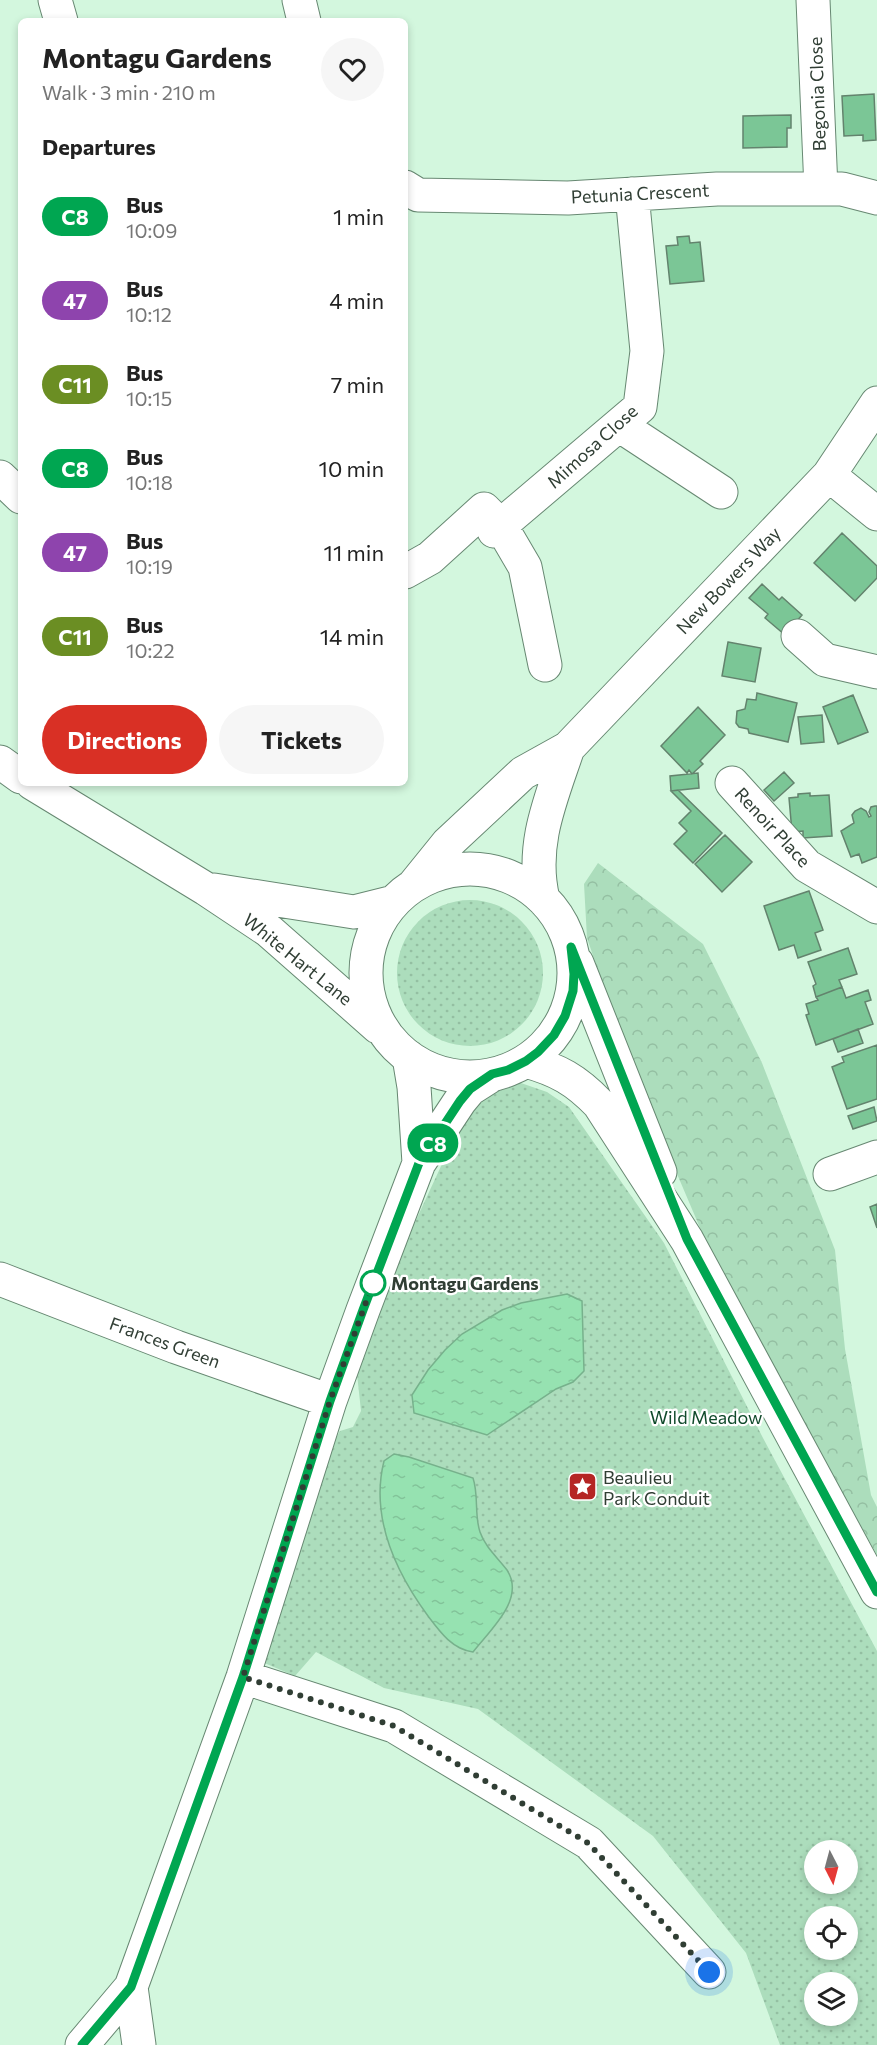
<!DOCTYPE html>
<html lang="en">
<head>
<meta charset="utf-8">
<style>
	body { margin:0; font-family:Commissioner,sans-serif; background:#f6f6f6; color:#222; height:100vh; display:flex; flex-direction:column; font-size:22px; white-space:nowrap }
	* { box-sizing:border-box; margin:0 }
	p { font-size:20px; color:#767676 }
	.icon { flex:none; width:33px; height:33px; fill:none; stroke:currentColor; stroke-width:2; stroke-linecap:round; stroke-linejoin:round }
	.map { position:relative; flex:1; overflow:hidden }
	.panel { position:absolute; left:18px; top:18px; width:390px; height:768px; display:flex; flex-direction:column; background:#fff; border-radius:9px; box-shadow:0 3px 9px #0003 }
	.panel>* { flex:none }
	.badge { padding:0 12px; border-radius:20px; font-size:21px; line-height:39px }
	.needle { width:39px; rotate:174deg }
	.fabs { position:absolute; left:804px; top:1840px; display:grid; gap:12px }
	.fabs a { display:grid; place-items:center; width:54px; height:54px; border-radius:50%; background:#fff; box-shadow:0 3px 9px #0003; font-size:30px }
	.you { position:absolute; width:30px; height:30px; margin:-15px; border:4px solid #fff; border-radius:50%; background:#1a73e8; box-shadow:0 0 0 9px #1a73e833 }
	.map>.badge { position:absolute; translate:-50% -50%; box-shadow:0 0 0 3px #fff }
	h2 { padding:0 24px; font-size:22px; line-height:54px }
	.round { display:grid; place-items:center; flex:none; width:63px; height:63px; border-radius:32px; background:#f6f6f6 }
	.head { display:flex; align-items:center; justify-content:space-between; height:102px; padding:0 24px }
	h1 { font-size:28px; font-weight:700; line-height:45px }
	.primary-button { display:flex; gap:12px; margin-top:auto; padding:12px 24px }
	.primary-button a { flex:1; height:69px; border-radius:36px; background:#d93025; color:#fff; font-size:24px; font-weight:700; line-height:69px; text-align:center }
	.primary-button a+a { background:#f6f6f6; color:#222 }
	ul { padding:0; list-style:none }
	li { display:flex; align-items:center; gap:18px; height:84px; padding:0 24px }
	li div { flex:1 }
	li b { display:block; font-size:22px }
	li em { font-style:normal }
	li .badge { min-width:66px; font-weight:700; text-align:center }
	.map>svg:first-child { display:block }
	.green { fill:url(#green-dots); fill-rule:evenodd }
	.forest { fill:url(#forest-crowns) }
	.water { fill:url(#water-ripples); stroke:#77b18c; stroke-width:1.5 }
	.building { fill:#7bc696; stroke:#63836d; stroke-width:1.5 }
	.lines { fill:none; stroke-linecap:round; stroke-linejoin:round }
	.minor-casing { stroke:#678872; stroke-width:35 }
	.minor { stroke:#fff; stroke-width:33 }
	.line-casing { stroke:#fff; stroke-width:14 }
	.line { stroke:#00a651; stroke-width:9 }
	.walk { stroke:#303e34; stroke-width:6; stroke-dasharray:0 10.8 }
	.stop-dot { fill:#fff; stroke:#00a651; stroke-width:3 }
	.labels { text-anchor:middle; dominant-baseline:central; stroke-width:4.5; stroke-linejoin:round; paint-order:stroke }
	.street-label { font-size:18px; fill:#303e34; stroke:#fff }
	.stop-label { font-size:18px; font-weight:bold; fill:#303e34; stroke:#fff; text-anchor:start }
	.park-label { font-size:18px; fill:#104a2b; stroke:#fff }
	.poi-label { font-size:18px; fill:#303e34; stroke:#fff; text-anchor:start }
</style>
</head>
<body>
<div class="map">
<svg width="877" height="2045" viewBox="0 0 877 2045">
	<defs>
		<pattern id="green-dots" width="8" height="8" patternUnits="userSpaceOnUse" patternTransform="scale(1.5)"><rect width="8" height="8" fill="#acddbc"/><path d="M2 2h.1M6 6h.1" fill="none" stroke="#94bfa2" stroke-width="1.8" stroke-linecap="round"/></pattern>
		<pattern id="forest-crowns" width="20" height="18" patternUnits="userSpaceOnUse" patternTransform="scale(1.5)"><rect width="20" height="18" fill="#acddbc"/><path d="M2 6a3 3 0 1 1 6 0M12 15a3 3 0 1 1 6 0" fill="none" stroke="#94bfa2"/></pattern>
		<pattern id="water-ripples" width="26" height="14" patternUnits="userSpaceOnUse" patternTransform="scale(1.5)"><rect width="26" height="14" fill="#96e2b1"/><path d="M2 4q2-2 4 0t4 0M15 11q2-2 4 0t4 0" fill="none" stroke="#82c399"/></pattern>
	</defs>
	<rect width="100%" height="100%" fill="#d3f7de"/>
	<path class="green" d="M397 973a73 73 0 1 1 146 0a73 73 0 1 1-146 0Z
		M518,1082L547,1092L569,1107L664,1243L763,1438L877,1651V2045H780L746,1953L653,1836L478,1709L384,1688L316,1652L295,1676L262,1662L332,1445L340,1431L353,1427L361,1411L357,1374L392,1272L467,1110L487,1093ZM814,1851H848V1884H814ZM814,1917H848V1950H814ZM814,1983H848V2016H814Z"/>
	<path class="forest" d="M598,863L703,944L762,1063L835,1250L845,1349L871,1495L877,1507V1555L751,1330L706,1242L666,1148L615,1020L587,938L584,884Z"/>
	<path class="water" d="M567,1294L582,1301L584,1371L573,1382L556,1389L487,1435L414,1413L412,1395L428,1370L445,1350L462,1334L502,1310L521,1303Z
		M394,1454L409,1457L473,1478C479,1496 474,1514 480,1532C485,1547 498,1558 507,1570C526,1599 490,1630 473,1652C452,1649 440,1632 428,1616C395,1571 370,1517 384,1461Z"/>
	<path class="building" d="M874,94L876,140L863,141V135L844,136L842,96Z
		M791,115V128H787V147L743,148V116Z
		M689,236L690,243L700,242L704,281L670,284L666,246L678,245L677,237Z
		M842,533L877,566V578L855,601L814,563Z
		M762,584L779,600L782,597L802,615L785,635L765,618L768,614L749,598Z
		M728,642L761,648L755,682L722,676Z
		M757,693L797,703L788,742L749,733L748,729L739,727L736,723L737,711L745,709L747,699L756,700Z
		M853,695L868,732L838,744L823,707Z
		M698,707L725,735L700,761L703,764L692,774L689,770L687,773L661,746Z
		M822,715L824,742L801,744L798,717Z
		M784,772L794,783L774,801L764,790Z
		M698,773L699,788L671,791L670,776Z
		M678,790L722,833L693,863L674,844L687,831L679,823L691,811L671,791Z
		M810,793V796L829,795L832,836L803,838V831L792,832L789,798L798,797V794Z
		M875,806H877V857L862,863L859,854L851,857L841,831L854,823L852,815L855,811L861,808L866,811L869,817L871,816L869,812L871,807Z
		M725,835L752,862L722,892L695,864Z
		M809,891L823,930L815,933L821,950L798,958L794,945L779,950L764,906Z
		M848,948L857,974L839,980L842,987L816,997L813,986L816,984L808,962Z
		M842,987L846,998L868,990L871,1000L865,1002L873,1024L816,1045L806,1015L809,1014L806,1004L818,1000L816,997Z
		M858,1029L863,1043L838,1052L833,1039Z
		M877,1045V1099L847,1109L832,1067L844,1062L842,1057Z
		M874,1107L877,1121L853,1129L848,1116Z
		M877,1204V1228L870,1207Z"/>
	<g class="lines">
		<defs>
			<path id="minor" d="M55,0L61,21
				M299,0L304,21
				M813,0L821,189
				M405,187L418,195L568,198L717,189H842L877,198
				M619,425L721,492
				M829,475L877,514
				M0,477L21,497
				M494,531L640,407L647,351L632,194
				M405,572L430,558L484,509L501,526L525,567L545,665
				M798,636L825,660L877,672
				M0,762L21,777
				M32,783L206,889L269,931L378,1027
				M732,783L807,866L877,907
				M366 973a104 104 0 1 1 208 0a104 104 0 1 1-208 0Z
				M414,885L448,843L523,773L568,748L829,475L877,403
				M214,890L354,912L394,902
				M543,899C530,845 551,799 568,748
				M577,963L660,1172
				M409,1057L414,1087L419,1163
				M526,1061C558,1070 576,1080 599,1104L687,1240L877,1592
				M830,1174L877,1157
				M0,1279L176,1347L330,1401
				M243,1677L394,1726L589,1843L709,1972
				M131,1987L139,2045
				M82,2045L131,1987L243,1677L330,1401L363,1310L419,1163L460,1101L470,1089L492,1075"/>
		</defs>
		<use href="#minor" class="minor-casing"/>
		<use href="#minor" class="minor"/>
	</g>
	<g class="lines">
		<defs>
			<path id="line" d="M82,2045L131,1987L243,1677L330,1401L363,1310L419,1163L460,1101L470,1089L492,1074L508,1070L526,1061L538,1052L554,1035L565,1016L573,991L574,974L571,947L687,1239L877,1592"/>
		</defs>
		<use href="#line" class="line-casing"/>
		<use href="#line" class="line"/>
		<path class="walk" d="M373,1283L330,1401L243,1677L394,1726L588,1843L709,1972"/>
	</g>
	<defs>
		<symbol id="sight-square" viewBox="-11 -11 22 22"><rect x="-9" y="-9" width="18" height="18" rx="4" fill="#b52524" stroke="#fff"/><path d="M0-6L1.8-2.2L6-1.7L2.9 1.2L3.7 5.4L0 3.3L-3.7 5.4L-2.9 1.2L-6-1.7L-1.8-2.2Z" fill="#fff"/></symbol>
	</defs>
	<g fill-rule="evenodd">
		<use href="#sight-square" x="566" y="1470" width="33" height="33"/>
	</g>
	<circle class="stop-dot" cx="373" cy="1283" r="12"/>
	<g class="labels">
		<g class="street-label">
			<text transform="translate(817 94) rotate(-92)">Begonia Close</text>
			<text transform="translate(640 193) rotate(-3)">Petunia Crescent</text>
			<text transform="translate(592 446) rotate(-42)">Mimosa Close</text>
			<text transform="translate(728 580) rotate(-46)">New Bowers Way</text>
			<text transform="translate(773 827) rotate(47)">Renoir Place</text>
			<text transform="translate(298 959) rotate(39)">White Hart Lane</text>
			<text transform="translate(165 1342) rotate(20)">Frances Green</text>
		</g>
		<g class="stop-label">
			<text x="391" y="1283">Montagu Gardens</text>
		</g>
		<g class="park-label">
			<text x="706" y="1417">Wild Meadow</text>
		</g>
		<g class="poi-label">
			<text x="603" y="1477">Beaulieu<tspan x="603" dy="21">Park Conduit</tspan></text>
		</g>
	</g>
</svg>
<div class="fabs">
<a><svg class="needle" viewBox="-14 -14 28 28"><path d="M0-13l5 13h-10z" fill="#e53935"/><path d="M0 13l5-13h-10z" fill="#767676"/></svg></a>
<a><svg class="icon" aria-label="locate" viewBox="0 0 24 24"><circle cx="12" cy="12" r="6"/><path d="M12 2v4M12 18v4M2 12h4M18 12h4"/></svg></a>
<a><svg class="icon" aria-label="layers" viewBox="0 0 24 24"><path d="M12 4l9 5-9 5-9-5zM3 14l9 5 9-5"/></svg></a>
</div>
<div class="you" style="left:709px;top:1972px"></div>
<b class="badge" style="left:433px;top:1143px;background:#00a651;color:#fff">C8</b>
<section class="panel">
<div class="head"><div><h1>Montagu Gardens</h1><p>Walk · 3 min · 210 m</p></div><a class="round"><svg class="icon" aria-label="heart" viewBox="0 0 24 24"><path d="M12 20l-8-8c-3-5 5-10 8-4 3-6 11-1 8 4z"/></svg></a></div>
<h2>Departures</h2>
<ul>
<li><span class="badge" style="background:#00a651;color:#fff">C8</span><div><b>Bus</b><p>10:09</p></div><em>1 min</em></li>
<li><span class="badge" style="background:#8e44ad;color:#fff">47</span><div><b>Bus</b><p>10:12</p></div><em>4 min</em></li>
<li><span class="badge" style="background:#6b8e23;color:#fff">C11</span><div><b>Bus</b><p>10:15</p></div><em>7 min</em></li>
<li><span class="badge" style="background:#00a651;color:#fff">C8</span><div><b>Bus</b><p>10:18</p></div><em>10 min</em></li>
<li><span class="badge" style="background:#8e44ad;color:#fff">47</span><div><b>Bus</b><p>10:19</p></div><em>11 min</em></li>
<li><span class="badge" style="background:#6b8e23;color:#fff">C11</span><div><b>Bus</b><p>10:22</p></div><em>14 min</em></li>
</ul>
<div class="primary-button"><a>Directions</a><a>Tickets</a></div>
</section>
</div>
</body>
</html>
